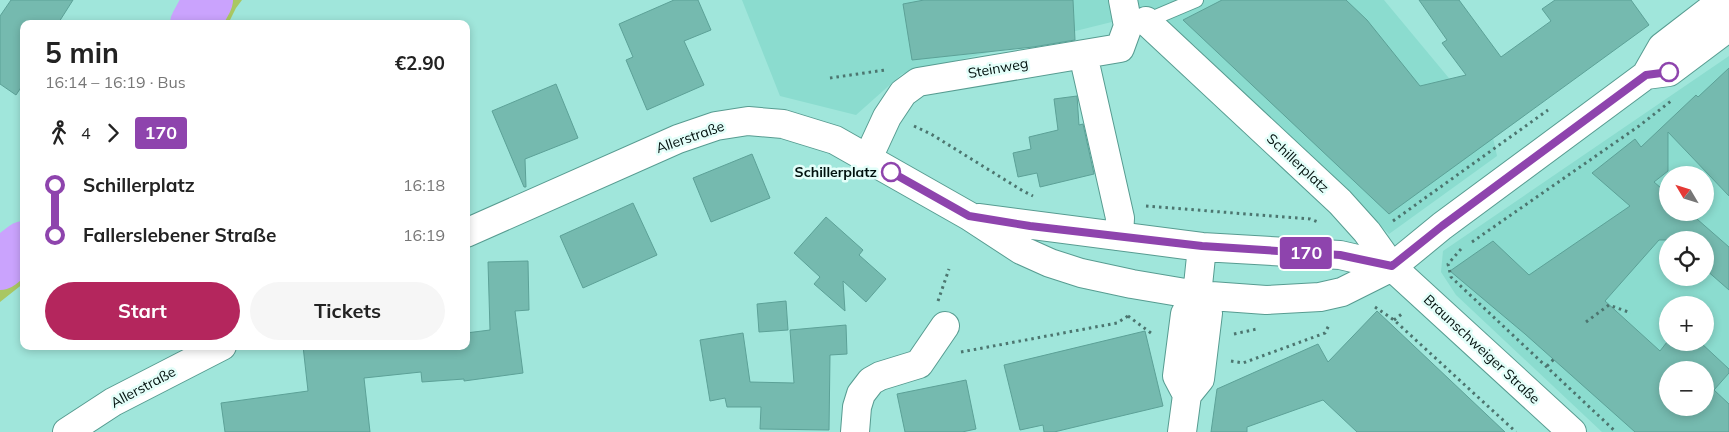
<!DOCTYPE html>
<html lang="en">
<head>
<meta charset="utf-8">
<style>
	body { margin:0; font-family:Mulish,sans-serif; background:#f6f6f6; color:#222; height:100vh; display:flex; flex-direction:column; font-size:19px; white-space:nowrap }
	* { box-sizing:border-box; margin:0 }
	p { font-size:16px; color:#767676 }
	.icon { flex:none; width:28px; height:28px; fill:none; stroke:currentColor; stroke-width:2; stroke-linecap:round; stroke-linejoin:round }
	.map { position:relative; flex:1; overflow:hidden }
	.details { position:absolute; left:20px; top:20px; width:450px; height:330px; display:flex; flex-direction:column; background:#fff; border-radius:10px; box-shadow:0 2px 8px #0003 }
	.details>* { flex:none }
	.badge { padding:0 10px; border-radius:4px; font-size:18px; line-height:32px }
	.needle { width:32px; rotate:308deg }
	.controls { position:absolute; left:1659px; top:166px; display:grid; gap:10px }
	.controls a { display:grid; place-items:center; width:55px; height:55px; border-radius:50%; background:#fff; box-shadow:0 2px 8px #0003; font-size:25px }
	.map>.badge { position:absolute; translate:-50% -50%; box-shadow:0 0 0 2px #fff }
	.legs { display:flex; align-items:center; gap:8px; height:55px; padding:0 25px; font-size:16px }
	.legs p { margin-inline-start:auto }
	.headline { display:flex; align-items:center; justify-content:space-between; height:85px; padding:0 25px }
	h1 { font-size:28px; font-weight:700; line-height:38px }
	.button { display:flex; gap:10px; margin-top:auto; padding:10px 25px }
	.button a { flex:1; height:58px; border-radius:30px; background:#b4265d; color:#fff; font-size:20px; font-weight:700; line-height:58px; text-align:center }
	.button a+a { background:#f6f6f6; color:#222 }
	ul { padding:0 25px; list-style:none }
	li { display:flex; align-items:center; gap:18px; height:50px; font-size:19px }
	li i { display:grid; place-items:center; width:8px; height:100%; margin:0 6px; background:currentColor }
	li i::after { content:''; width:12px; height:12px; margin:-6px; border:4px solid; border-radius:50%; background:#fff }
	li p { margin-inline-start:auto }
	li:first-child i { background:linear-gradient(#0000 50%,currentColor 0) }
	li:last-child i { background:linear-gradient(currentColor 50%,#0000 0) }
	.map>svg:first-child { display:block }
	.built { fill:#8bdccf; fill-rule:evenodd }
	.green { fill:#a9c762 }
	.lines { fill:none; stroke-linecap:round; stroke-linejoin:round }
	.river { stroke:#caa3fd; stroke-width:50 }
	.building { fill:#75baaf; stroke:#5ca197; fill-rule:evenodd }
	.lane-casing { stroke:#579c91; stroke-width:16 }
	.street-casing { stroke:#579c91; stroke-width:30 }
	.secondary-casing { stroke:#579c91; stroke-width:30 }
	.path { stroke:#4c756f; stroke-width:3; stroke-dasharray:2.5 4; stroke-linecap:butt }
	.lane { stroke:#fff; stroke-width:14 }
	.street { stroke:#fff; stroke-width:28 }
	.secondary { stroke:#fff; stroke-width:28 }
	.line-1-casing { stroke:#fff; stroke-width:11 }
	.line-1 { stroke:#8e44ad; stroke-width:8 }
	.stop-1-dot { fill:#fff; stroke:#8e44ad; stroke-width:2.5 }
	.labels { text-anchor:middle; dominant-baseline:central; stroke-width:5; stroke-linejoin:round; paint-order:stroke }
	.street-label { font-size:14px; fill:#00100d; stroke:#e3fef9 }
	.stop-label { font-size:14px; font-weight:bold; fill:#00100d; stroke:#e3fef9; text-anchor:end }
</style>
</head>
<body>
<div class="map">
<svg width="1729" height="432" viewBox="0 0 1729 432">
	<rect width="100%" height="100%" fill="#a0e6db"/>
	<path class="built" d="M742,0H1384L1448,77L1493,138L1497,156L1389,234L1194,45L1144,14L902,74L856,115L780,96Z
		M1729,56V432H1602L1456,295L1441,272L1443,251ZM1668,175H1705V212H1668ZM1668,240H1705V278H1668ZM1668,305H1705V342H1668ZM1668,370H1705V408H1668Z"/>
	<path class="green" d="M190,0H242L236,8L228,24H178Z
		M24,221V283L0,302V239Z"/>
	<g class="lines">
		<path class="river" d="M195,24L208,0
			M0,265L24,246"/>
	</g>
	<path class="building" d="M11,0H73L59,22L54,24H24V83L16,95L0,84V16Z
		M674,0H698L711,30L684,41L704,85L647,110L626,60L633,57L619,24Z
		M924,0H1073L1075,40L1033,47L912,60L903,4Z
		M1222,0H1346L1367,20L1420,86L1466,75L1442,43L1447,40L1419,0H1459L1501,57L1551,21L1542,9L1555,0H1631L1649,25L1389,214L1183,20Z
		M1729,68V196L1668,132V171L1654,182L1668,194V212H1689L1729,247V290L1705,269V240H1659L1605,301L1660,351L1667,342H1700L1729,369V373L1714,390L1729,404V432H1635L1525,334L1450,271L1493,241L1529,275L1630,206L1592,173L1635,139L1641,147L1696,95L1698,97ZM1668,370H1705V408H1668Z
		M556,84L578,138L525,159L526,187H524L492,111Z
		M1077,96L1079,125L1083,124L1094,174L1040,187L1037,173L1018,177L1013,153L1031,149L1029,137L1058,130L1054,99Z
		M752,154L770,198L711,222L693,178Z
		M633,203L657,255L583,288L560,236Z
		M826,217L863,250L859,255L886,279L866,302L843,281L845,311L814,284L820,277L794,253Z
		M528,261L529,310L515,311L523,373L464,381V379L422,382L421,372L364,378L370,432H225L221,403L308,391L303,346H466V333L490,330L488,262Z
		M786,301L788,330L759,332L757,304Z
		M1377,311L1505,432H1357L1323,400L1247,427V432H1211L1217,389L1318,344L1328,362Z
		M846,325L847,354L830,355L829,430L760,429L761,407H727L725,398L710,401L700,340L743,333L750,382L794,383L790,330Z
		M1145,331L1163,406L1054,432H1044L1043,425L1020,430L1004,365Z
		M966,380L976,429L962,432H905L897,394Z"/>
	<g class="lines">
		<defs>
			<path id="lane" d="M1144,22L1196,0"/>
			<path id="street" d="M1146,21L1340,202L1367,232L1392,267
				M1085,63L1120,218L1119,236
				M868,158L887,117L903,93L918,82L1120,48L1128,26L1123,0
				M855,432L857,407L861,394L871,381L880,376L919,364L945,326"/>
			<path id="secondary" d="M1646,75L1669,72L1729,27
				M978,218L1202,247L1340,255L1392,267
				M466,233L678,139L716,126L748,121L783,124L835,140L969,216L1021,250L1050,263L1081,273L1132,284L1197,295L1266,300L1320,297L1342,292L1392,267L1442,226L1646,75L1662,47L1714,7L1729,2
				M1392,267L1572,432
				M1187,395L1177,376L1185,314L1197,295L1202,247
				M67,432L113,402L222,346
				M1182,432L1187,395L1200,379L1208,313L1197,295"/>
		</defs>
		<use href="#lane" class="lane-casing"/>
		<use href="#street" class="street-casing"/>
		<use href="#secondary" class="secondary-casing"/>
		<path class="path" d="M830,78L885,70
			M914,126L931,134L1023,191L1033,196
			M1146,206L1310,219L1318,222
			M1393,221L1548,110
			M1472,242L1639,126L1671,101
			M1461,249L1448,264L1451,277L1616,432
			M938,301L949,269
			M1375,307L1394,320L1516,432
			M1128,316L1151,333L1152,336
			M1394,320L1403,313
			M1586,322L1609,305L1631,313
			M1234,334L1257,329
			M961,352L1117,323L1128,316
			M1231,361L1243,363L1325,333L1329,325
			M1547,366L1554,359"/>
		<use href="#lane" class="lane"/>
		<use href="#street" class="street"/>
		<use href="#secondary" class="secondary"/>
	</g>
	<g class="lines">
		<defs>
			<path id="line-1" d="M891,172L969,216L1030,226L1202,246L1340,255L1392,266L1442,226L1646,75L1669,72"/>
		</defs>
		<use href="#line-1" class="line-1-casing"/>
		<use href="#line-1" class="line-1"/>
	</g>
	<g class="stop-1-dot">
		<circle cx="1669" cy="72" r="9"/>
		<circle cx="891" cy="172" r="9"/>
	</g>
	<g class="labels">
		<g class="street-label">
			<text transform="translate(998 68) rotate(-10)">Steinweg</text>
			<text transform="translate(690 137) rotate(-19)">Allerstraße</text>
			<text transform="translate(1298 163) rotate(43)">Schillerplatz</text>
			<text transform="translate(1482 349) rotate(43)">Braunschweiger Straße</text>
			<text transform="translate(143 387) rotate(-28)">Allerstraße</text>
		</g>
		<g class="stop-label">
			<text x="877" y="172">Schillerplatz</text>
		</g>
	</g>
</svg>
<div class="controls">
<a><svg class="needle" viewBox="-14 -14 28 28"><path d="M0-13l5 13h-10z" fill="#e53935"/><path d="M0 13l5-13h-10z" fill="#767676"/></svg></a>
<a><svg class="icon" aria-label="locate" viewBox="0 0 24 24"><circle cx="12" cy="12" r="6"/><path d="M12 2v4M12 18v4M2 12h4M18 12h4"/></svg></a>
<a>+</a>
<a>−</a>
</div>
<b class="badge" style="left:1306px;top:253px;background:#8e44ad;color:#fff">170</b>
<section class="details">
<div class="headline"><div><h1>5 min</h1><p>16:14 – 16:19 · Bus</p></div><b>€2.90</b></div>
<div class="legs"><svg class="icon" aria-label="walk" viewBox="0 0 24 24"><circle cx="13" cy="4" r="2"/><path d="M13 8l-2 6 4 7M11 14l-3 7M7 12l3-4h3l4 4"/></svg>4<svg class="icon" aria-label="forward" viewBox="0 0 24 24"><path d="M9 5l7 7-7 7"/></svg><b class="badge" style="background:#8e44ad;color:#fff">170</b></div>
<ul>
<li><i style="color:#8e44ad"></i><b>Schillerplatz</b><p>16:18</p></li>
<li><i style="color:#8e44ad"></i><b>Fallerslebener Straße</b><p>16:19</p></li>
</ul>
<div class="button"><a>Start</a><a>Tickets</a></div>
</section>
</div>
</body>
</html>
